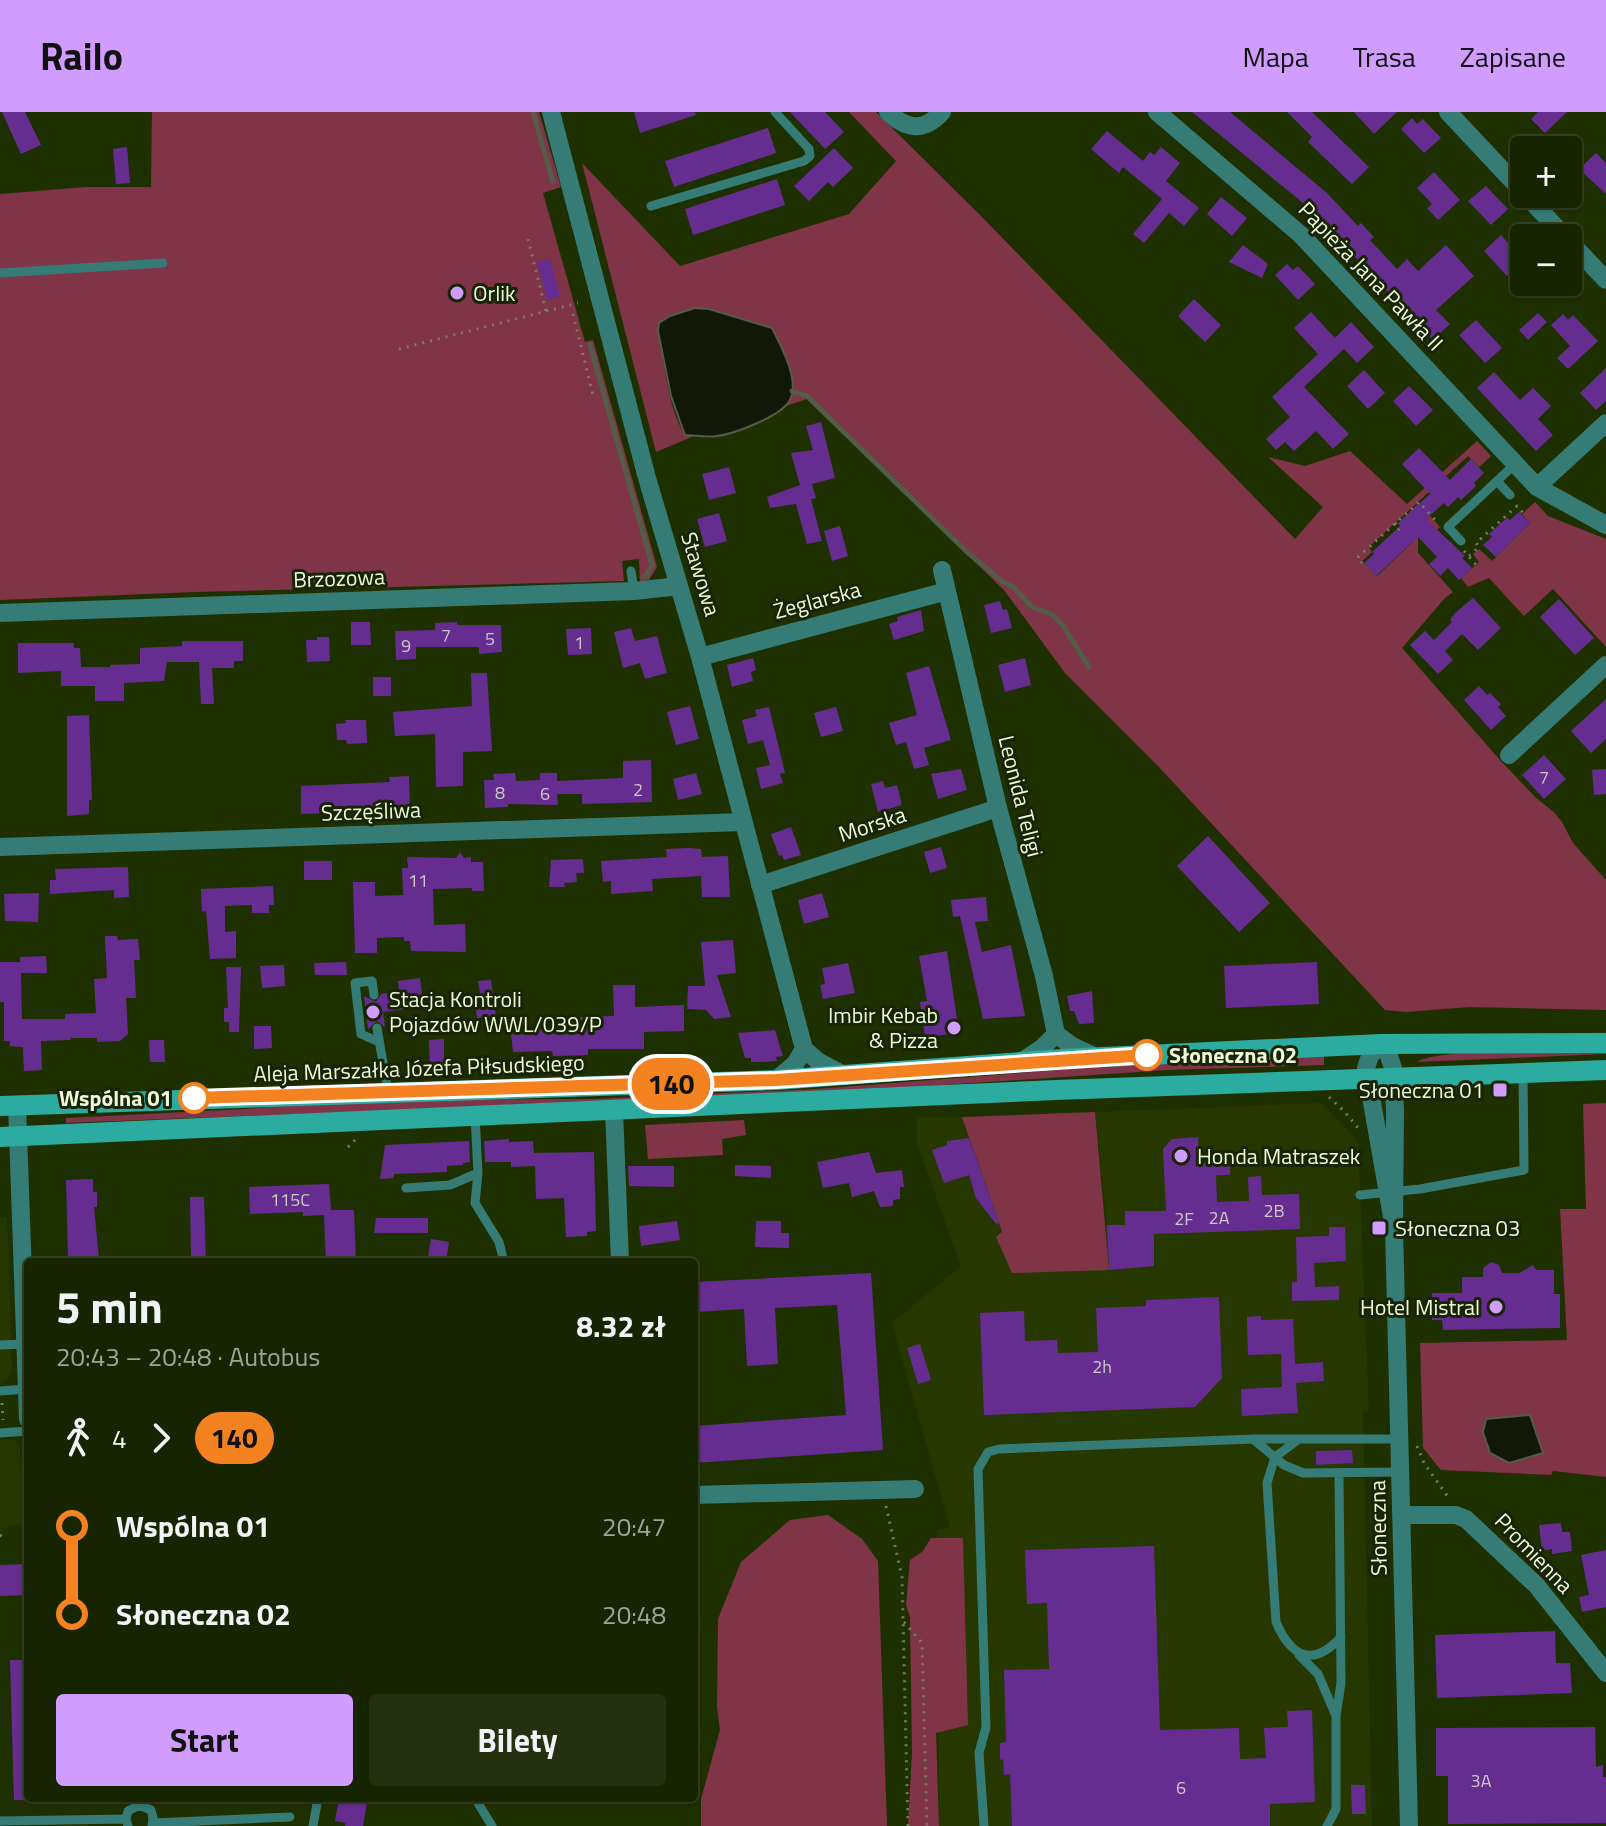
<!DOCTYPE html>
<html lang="pl">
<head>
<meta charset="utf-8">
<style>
	body { margin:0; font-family:"Titillium Web",sans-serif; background:#24300f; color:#f1f3f6; height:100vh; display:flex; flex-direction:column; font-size:30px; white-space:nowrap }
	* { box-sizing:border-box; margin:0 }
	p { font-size:26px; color:#9ea499 }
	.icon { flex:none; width:44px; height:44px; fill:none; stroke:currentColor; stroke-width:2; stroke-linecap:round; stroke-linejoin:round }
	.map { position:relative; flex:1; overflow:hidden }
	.details { position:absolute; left:24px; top:1146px; width:674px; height:544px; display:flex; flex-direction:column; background:#172400; border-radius:8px; box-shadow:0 2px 6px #0004,0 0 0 2px #364122 }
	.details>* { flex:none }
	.badge { padding:0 16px; border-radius:26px; font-size:28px; line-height:52px }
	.fabs { position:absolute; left:1510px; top:24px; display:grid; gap:16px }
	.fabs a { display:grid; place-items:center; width:72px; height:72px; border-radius:8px; background:#172400; box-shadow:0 2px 6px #0004,0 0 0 2px #364122; font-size:40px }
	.map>.badge { position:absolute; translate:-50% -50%; box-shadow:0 0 0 4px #fff }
	.legs { display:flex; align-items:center; gap:12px; height:88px; padding:0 32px; font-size:26px }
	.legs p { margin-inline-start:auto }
	.headline { display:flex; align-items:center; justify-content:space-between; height:136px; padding:0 32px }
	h1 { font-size:44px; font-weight:700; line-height:60px }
	.primary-button { display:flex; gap:16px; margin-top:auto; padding:16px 32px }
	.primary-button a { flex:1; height:92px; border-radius:8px; background:#d09dff; color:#111; font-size:32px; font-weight:700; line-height:92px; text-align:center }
	.primary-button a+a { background:#24300f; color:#f1f3f6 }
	ul { padding:0 32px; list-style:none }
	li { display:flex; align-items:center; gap:28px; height:88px; font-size:30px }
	li i { display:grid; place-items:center; width:12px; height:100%; margin:0 10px; background:currentColor }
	li i::after { content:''; width:20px; height:20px; margin:-10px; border:6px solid; border-radius:50%; background:#172400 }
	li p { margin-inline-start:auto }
	li:first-child i { background:linear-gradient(#0000 50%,currentColor 0) }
	li:last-child i { background:linear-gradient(currentColor 50%,#0000 0) }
	header { display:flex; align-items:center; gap:48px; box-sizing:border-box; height:112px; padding:0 40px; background:#d09dff; color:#111 }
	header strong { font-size:38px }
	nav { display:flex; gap:44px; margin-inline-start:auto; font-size:28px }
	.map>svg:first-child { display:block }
	.built { fill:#263800 }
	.green { fill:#803447 }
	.water { fill:#111808; stroke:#535c47; stroke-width:2 }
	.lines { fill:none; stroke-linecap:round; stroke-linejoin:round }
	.stream { stroke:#535c47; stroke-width:5 }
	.building { fill:#662d90 }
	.path { stroke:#718158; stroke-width:3; stroke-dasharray:2 6; stroke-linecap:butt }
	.service { stroke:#367c76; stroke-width:9 }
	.minor { stroke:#367c76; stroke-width:18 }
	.secondary { stroke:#2caba1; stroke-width:20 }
	.line-1-casing { stroke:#fff; stroke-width:18 }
	.line-1 { stroke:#f58220; stroke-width:12 }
	.poi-dot { fill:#d09dff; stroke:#192405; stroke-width:3 }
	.stop-1-dot { fill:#fff; stroke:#f58220; stroke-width:4 }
	.labels { text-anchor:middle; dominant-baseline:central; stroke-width:6; stroke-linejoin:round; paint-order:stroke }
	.number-label { font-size:18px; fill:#cbc8c8 }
	.street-label { font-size:22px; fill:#edfbdb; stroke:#192405 }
	.poi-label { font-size:22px; fill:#edfbdb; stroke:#192405; text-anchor:start }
	.stop-label { font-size:22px; font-weight:bold; fill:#edfbdb; stroke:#192405; text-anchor:start }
</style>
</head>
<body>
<header>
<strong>Railo</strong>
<nav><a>Mapa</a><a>Trasa</a><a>Zapisane</a></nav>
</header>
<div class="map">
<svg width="1606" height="1714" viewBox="0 0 1606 1714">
	<rect width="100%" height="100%" fill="#1f3000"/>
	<path class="built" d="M1321,991L1358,1029L1369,1299L1363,1300L1372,1714H939L937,1418L950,1416L892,1211L961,1154L917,1031V1005H962L1002,1120L1107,1113L1095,1000Z
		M0,1105H7L12,1257L9,1266L0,1272Z
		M7,1327L16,1329L19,1333L28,1410L8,1415L0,1420V1328Z"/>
	<path class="green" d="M152,0H539L561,75L543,81L585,230L593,228L657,455L649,468L640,470L639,447L622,449L624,469L195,480L0,488V82L86,75H151Z
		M849,0H876L981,104L1295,427L1323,395L1268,345L1305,354L1350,339L1407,392L1477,329L1491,344L1479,355L1468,344L1369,435L1372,440L1362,449L1377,464L1412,431L1415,407L1410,399L1419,391L1440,415L1425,429L1418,423V441L1453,480L1445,486L1402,536L1500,648L1536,686L1554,700L1562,710L1573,731L1606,768V898L1469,895L1406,900L1385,898L1158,654L1065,561L1004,478L807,287L783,295L790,288L772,216L709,197L695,196L660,211L658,219C665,252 667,294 685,323H696L656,340L582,51L680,154L849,102L896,49Z
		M1535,390L1548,404L1606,427V535L1553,477L1524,504L1489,466L1468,475L1461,466L1479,450L1473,442L1479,437L1492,449L1530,411L1522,402Z
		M1568,936H1606V942L1417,950C1432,938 1542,938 1568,936Z
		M1324,943V953L1168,958L808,982L66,1011V1006L245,997L357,988L592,987L816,977L1122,953Z
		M1606,991V1365L1553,1359L1551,1363L1441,1358L1423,1336L1420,1231L1567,1228L1560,1097H1586L1583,992Z
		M1095,1000L1109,1158L1012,1161L996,1125L1002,1120L962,1005Z
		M744,1008L746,1023L722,1027L723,1043L648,1047L645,1013Z
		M828,1403L862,1427L878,1449L887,1714H701V1687L720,1618L717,1595L718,1507L741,1450L790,1408Z
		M931,1426H963L968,1613L936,1621L939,1714H908L912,1640L910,1505L906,1493L910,1448L922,1440Z"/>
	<path class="water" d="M695,196L709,197L772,216C781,234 800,268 790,288C782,304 734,322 717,324C707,326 695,323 685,323L671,284L658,219L659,211L670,204Z
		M1530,1303L1543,1341L1509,1351L1490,1341L1483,1320L1486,1307Z"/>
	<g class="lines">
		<path class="stream" d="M533,0L553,70
			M590,233L652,453L646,464L643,465
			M792,279L807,284L967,440L1003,470L1012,474L1032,495L1051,502L1062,512L1089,555"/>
	</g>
	<path class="building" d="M2,0H25L41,33L21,42Z
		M634,0H695L696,3L640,21Z
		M790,0H825L844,20L825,37Z
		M1192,0H1230L1327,81L1358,114L1361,111L1374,125L1370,128L1397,157L1407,147L1418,159L1446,133L1474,164L1436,198L1450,212L1433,228L1323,111L1325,109Z
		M1287,0H1312L1369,55L1352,72L1308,30L1312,25Z
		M1354,0H1397L1374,22Z
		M1538,0H1567L1545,21L1531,7Z
		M1412,6L1417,12L1423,7L1441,26L1424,41L1401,17Z
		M768,16L776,41L674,75L665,49Z
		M1107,19L1143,49L1150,40L1154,43L1161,35L1180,51L1166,69L1199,96L1184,114L1169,101L1144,131L1133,122L1162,87L1123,55L1119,61L1091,37Z
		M127,35L130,71L116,72L113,37Z
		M834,36L853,56L833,75L828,70L809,89L794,74Z
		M1596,41L1606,51V82L1579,57Z
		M1434,60L1460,88L1438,108L1427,96L1432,92L1417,76Z
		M777,67L785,93L693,123L685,97Z
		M1486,74L1508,97L1491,113L1468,89Z
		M1221,85L1247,106L1232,124L1207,102Z
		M1501,123L1524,148L1507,164L1484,139Z
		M1243,133L1268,152L1262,166L1229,150Z
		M550,147L560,185L547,188L537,150Z
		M1287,152L1293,158L1298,154L1315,172L1298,188L1275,163Z
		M1194,187L1221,213L1205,230L1178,204Z
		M1311,200L1335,226L1351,210L1374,235L1357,251L1344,237L1304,275L1349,322L1333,337L1316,319L1294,339L1285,330L1276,338L1266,327L1290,305L1272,285L1318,242L1294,216Z
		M1538,201L1547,210L1528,228L1519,218Z
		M1563,202L1568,208L1573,203L1598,229L1568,257L1557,246L1570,234L1551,213Z
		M1476,208L1502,236L1485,251L1459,223Z
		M1606,256V289L1596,298L1580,281Z
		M1364,258L1385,281L1368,297L1347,274Z
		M1494,260L1520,288L1533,276L1551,294L1538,307L1553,323L1536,339L1477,276Z
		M1409,274L1433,298L1416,314L1393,289Z
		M821,310L835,366L812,372L816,386L811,387L822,429L807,432L796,392L770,396L767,385L800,373L791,341L813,338L806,314Z
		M1419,336L1450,368L1471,347L1484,361L1474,371L1476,374L1461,388L1458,385L1448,395L1444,391L1426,407L1465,444L1462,446L1472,456L1459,468L1448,456L1440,464L1429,452L1437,445L1418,425L1376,464L1364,451L1374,442L1372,440L1400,414L1398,411L1430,382L1402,352Z
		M729,355L736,381L709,388L702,362Z
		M1519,400L1530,411L1496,445L1483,433L1492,425L1489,422L1502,410L1507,406L1510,408Z
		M719,401L727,429L705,435L697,407Z
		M840,414L848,444L832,449L824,419Z
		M1473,486L1501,516L1478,538L1462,522L1445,539L1453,548L1438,562L1410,533L1425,519L1434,528L1452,510L1450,508L1455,501Z
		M1559,487L1594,526L1575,543L1540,505Z
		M1000,489L1003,498L1007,497L1012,516L991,521L984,493Z
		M921,498L924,519L894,528L889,512L898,509L897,505Z
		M351,510H370L371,533H351Z
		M457,510V513H501L502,540L479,542V535H416V547L396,548L395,519L435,518V511Z
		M591,516L592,542L568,543L566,517Z
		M631,516L635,529L657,524L667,561L645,567L640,551L623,556L614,520Z
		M317,525H329L330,549L307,550L306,528H317Z
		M182,529H243V549H234V556H212L214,592H201L199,550H167L164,569L124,571V589H95V574H61V559L18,561V531H74V536H80L81,555H110V553L140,552V536L182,534Z
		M753,546L756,558L751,560L753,569L732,575L727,553Z
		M1025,546L1031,573L1005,580L998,553Z
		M929,554L951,628L924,636L929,653L914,657L906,630L896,633L889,611L917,603L906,561Z
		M471,561H487L492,639L463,640V674L436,675L435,622L395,624L393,600L472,594Z
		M373,565H391V584H373Z
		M1479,574L1487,583L1490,581L1501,592L1498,595L1506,604L1491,618L1464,588Z
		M1606,587V627L1591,641L1571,619Z
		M690,594L699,627L676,633L667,600Z
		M769,595L785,661L780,662L783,671L761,677L756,656L770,653L763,628L748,632L742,608L757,604L755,598Z
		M836,595L843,619L821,625L814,601Z
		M89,603L92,688H89V702L67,704V604Z
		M345,608H366L367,631L347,632L346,628H337L336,612L346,611Z
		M1544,643L1566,667L1544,687L1522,663Z
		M651,648L652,690L582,692V682H557L558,693L508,692V695L485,696L484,668H494L493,662L515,661L516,669L540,668V661H557V669L623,666V649Z
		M961,657L967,678L938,687L931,662Z
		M1606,657V682L1594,683L1592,658Z
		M696,661L702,682L678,688L673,667Z
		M409,664L410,694L329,697V701L301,702V674L390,670L389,665Z
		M883,669L885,676L897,673L902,693L878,700L871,672Z
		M791,715L801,743L784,748L782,743L779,744L771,722Z
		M1208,724L1270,791L1239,820L1177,754Z
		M941,735L947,756L930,761L924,740Z
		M689,736L701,737L702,745L728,744L730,785H702L701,764L652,767L653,779L611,782V769L603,770L601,749L667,745L666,737Z
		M460,740L464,746L471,745V750H483L484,779H472V776L433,777L434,813L465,812L466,840L411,839L410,829H404V825L377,826V841H355L353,770H375V784L403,783L402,756H408L407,745L456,746Z
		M583,747L584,761H576L577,770L564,771L565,775H549L551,748Z
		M304,749H332V768H304Z
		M128,755L129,785L114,786V778L50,782V768H56L55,757Z
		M273,774L274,793H269V801H252V793L225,794V820L236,819V846L210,847L206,799L202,800L201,777Z
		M39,781L38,810L5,809L4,782Z
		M822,781L829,805L804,812L798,788Z
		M986,785L988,809L975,810L982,840L1011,833L1025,904L983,907L960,804L953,805L951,788Z
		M105,824H117L118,828L138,827L140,848H134L136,886H126L128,922L120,929L97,930V926H70L71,928L41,929L42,958L24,959L23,935L10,934V929H4V890H0V850H20V845L46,844L47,861H21L22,907H65V902L96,901L94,867L107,866Z
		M733,828L736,861L717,863L731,905L714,907L706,898L687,897L688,874H705L701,830Z
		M947,839L959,921L925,925L920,890L927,889L919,844Z
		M346,850L347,863H315L314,851Z
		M1317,850L1319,892L1226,896L1224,854Z
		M848,851L855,881L823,887L820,873L825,872L822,856Z
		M284,853L285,874L262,876L260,854Z
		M226,855H241L239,920H229V910H224V896H228Z
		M420,866L424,895L383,900L385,915L377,909L368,917L364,884L376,890L381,882L399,879L398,869Z
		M491,868L496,904L477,906L475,888L481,887L478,869Z
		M613,873H635V895L684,893V919L644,920V937H588V943L553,944L552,939L513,940L510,914L551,918V906L614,904Z
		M1092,879L1094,911L1079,912L1074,899H1070L1067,884Z
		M254,914H271L272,936L254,937Z
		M775,918L783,944L776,945L777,949L761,950H751V946H745L738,921Z
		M444,927V955H430L429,928Z
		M149,928H164L165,950H150Z
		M1198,1025L1199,1051L1230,1050V1063H1216L1217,1090L1249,1089L1248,1065L1261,1064L1262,1083L1299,1082L1300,1117L1154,1122V1154L1109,1158L1107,1113H1125V1099H1166L1163,1037L1172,1027Z
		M969,1026L999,1111L996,1112L976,1086L969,1063L944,1071L932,1038L947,1033V1029Z
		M509,1027V1030L533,1029L534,1041L594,1040L596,1119L587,1120V1124L566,1125L564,1086L536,1087L535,1054L511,1055V1050H485L484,1029Z
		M469,1029L470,1050L463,1051V1053L447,1054V1060L394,1062L393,1066L380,1067L385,1033Z
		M869,1040L876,1061L902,1058L904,1075H900V1087L893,1088V1094L880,1095L874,1079L852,1085L849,1071L823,1076L817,1050Z
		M735,1053L771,1054V1066L735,1064Z
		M628,1054H674V1075L629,1074Z
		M93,1067V1080H97V1095H94L99,1147L68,1148L66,1068Z
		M329,1072L331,1098H354L356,1150H326L324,1103L303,1104V1100L250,1102L249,1075Z
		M190,1085H204L206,1150H191Z
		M376,1106H428V1121H374Z
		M677,1109L680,1128L641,1134L639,1114Z
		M756,1109H781V1121H789V1136L755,1135Z
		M1329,1115H1345L1346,1149L1314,1151L1315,1175L1339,1174V1188L1292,1189V1170H1297L1296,1125L1329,1124Z
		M431,1127L449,1130L446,1150H427Z
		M1491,1150L1499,1153L1502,1161H1519L1533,1153L1536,1158H1554V1182H1560V1216L1443,1218L1442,1208H1432V1181H1462V1165H1483V1156Z
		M871,1161L883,1338L694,1351V1314L846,1303L837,1193L775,1196L778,1252L747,1254L744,1197L694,1200V1170Z
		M1219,1185L1222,1266L1195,1295L984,1303L980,1201L1024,1199L1025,1229L1057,1228L1058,1241L1098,1240L1096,1196L1146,1194V1188Z
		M1261,1204V1208L1293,1207L1295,1252L1323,1250L1324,1269L1296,1271L1298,1301L1242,1304L1241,1277L1282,1275L1281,1242L1248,1243L1247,1205Z
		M920,1232L931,1268L918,1272L907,1236Z
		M1352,1338L1353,1351L1316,1353V1339Z
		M1561,1411L1562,1420H1570L1572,1439L1552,1442V1437L1542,1439L1539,1413Z
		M1154,1434L1160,1618L1239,1616L1240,1647L1266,1646L1264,1616L1288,1615L1287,1599L1312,1598L1315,1690L1270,1692V1714H1012L1010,1662L1004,1663L1003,1647L1000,1648V1631L1006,1630L1004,1558L1049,1557L1047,1491L1027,1492L1025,1438Z
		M1606,1438V1495L1582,1500L1579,1485L1589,1483L1581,1443Z
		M26,1452L28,1483L0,1484V1453Z
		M1555,1519L1556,1551H1570L1572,1581L1437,1586L1435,1523Z
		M10,1548H28V1688H14Z
		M1595,1615L1596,1655L1603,1653V1665H1606V1711L1448,1712V1664H1436V1616Z
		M1351,1673H1365L1366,1702H1352Z
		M339,1686H368L363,1714H345L346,1711L335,1709Z"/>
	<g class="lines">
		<path class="path" d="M528,127L546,199
			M573,202L593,283
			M399,237L578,191
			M1395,411L1400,416L1398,418
			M1464,439L1477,454
			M1469,444L1479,435L1476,431L1517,394L1523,401
			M1362,451L1357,446L1419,390L1437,410
			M1329,985L1345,1000L1359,1017
			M348,1035L355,1028
			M2,1291L3,1308
			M1417,1334L1424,1351L1448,1385
			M886,1394L902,1465L908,1714
			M0,1423L4,1426
			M904,1510L922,1531L927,1714"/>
		<path class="service" d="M651,94L804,49L810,44L809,37L775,0
			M0,161L163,151
			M1497,369L1510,383
			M1461,429L1448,415L1515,352
			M631,459L634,479
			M374,883L372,869L355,871L361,922L379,930
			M377,916L388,980
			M475,1004L478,1061L475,1091L499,1130L504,1150
			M406,1076L450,1073L478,1061
			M1360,1083L1420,1077L1524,1058L1523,960
			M0,1233L25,1232
			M0,1279L26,1277
			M0,1321L28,1319
			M1253,1327L1284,1353L1303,1361L1401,1360
			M1299,1327L1275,1345L1267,1371L1276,1510C1291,1545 1313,1556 1341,1525
			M1299,1543L1318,1562L1336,1604
			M475,1686L492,1714
			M0,1709L126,1707
			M153,1711L290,1705
			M128,1714L126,1707L128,1699L139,1693L151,1698L153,1706L152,1714
			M313,1714L318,1686
			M984,1714L979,1641L986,1615L978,1357L988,1340L999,1337L1253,1327H1400
			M1327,1714L1336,1697V1604L1341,1571L1339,1361"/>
		<path class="minor" d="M551,0L647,366L700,545L804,937L819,950L846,964
			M888,0C907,18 924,20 942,0
			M1157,0L1301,123L1537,375L1606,413
			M1448,0L1524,81
			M1525,82L1566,126
			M1568,128L1606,168
			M1537,375L1606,311
			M942,458L998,696L1044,864L1056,922L1072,934L1098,946
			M0,501L634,479L679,474
			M700,545L947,479
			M1509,643L1606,553
			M0,735L743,710
			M760,773L998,696
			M1021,950L1042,936L1056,922
			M776,968L795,952L804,937
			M17,993L28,1307
			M614,998L620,1150
			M1394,1116L1366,956L1370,944L1381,932L1388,941L1393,956L1395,999L1394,1116L1409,1714
			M694,1383L915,1377
			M1402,1403H1456L1466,1407L1537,1474L1606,1561"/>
		<path class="secondary" d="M0,994L776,968L1062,947L1381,932L1606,931
			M0,1025L1056,978L1606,958"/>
	</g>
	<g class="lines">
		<defs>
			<path id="line-1" d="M194,986L776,968L1147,943"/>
		</defs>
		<use href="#line-1" class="line-1-casing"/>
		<use href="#line-1" class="line-1"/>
	</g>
	<g class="poi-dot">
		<circle cx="457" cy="181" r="8"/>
		<circle cx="373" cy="900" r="8"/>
		<circle cx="954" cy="916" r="8"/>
		<rect x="1492" y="970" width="16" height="16" rx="4"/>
		<circle cx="1181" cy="1044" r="8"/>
		<rect x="1371" y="1108" width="16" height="16" rx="4"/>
		<circle cx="1496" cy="1195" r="8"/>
	</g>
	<g class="stop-1-dot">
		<circle cx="1147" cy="943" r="14"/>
		<circle cx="194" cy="986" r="14"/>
	</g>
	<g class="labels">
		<g class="number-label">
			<text x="446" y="523">7</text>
			<text x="490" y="526">5</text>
			<text x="579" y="530">1</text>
			<text x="406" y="533">9</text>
			<text x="1544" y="665">7</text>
			<text x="638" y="677">2</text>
			<text x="500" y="680">8</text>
			<text x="545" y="681">6</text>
			<text x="418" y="768">11</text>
			<text x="290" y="1087">115C</text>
			<text x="1274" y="1098">2B</text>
			<text x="1219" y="1105">2A</text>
			<text x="1184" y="1106">2F</text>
			<text x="1102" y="1254">2h</text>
			<text x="1481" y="1668">3A</text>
			<text x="1181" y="1675">6</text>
		</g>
		<g class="street-label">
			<text transform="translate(1371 164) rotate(46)">Papieża Jana Pawła II</text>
			<text transform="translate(701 462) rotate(73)">Stawowa</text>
			<text transform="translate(339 466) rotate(-2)">Brzozowa</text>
			<text transform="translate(817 488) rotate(-15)">Żeglarska</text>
			<text transform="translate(1021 684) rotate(76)">Leonida Teligi</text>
			<text transform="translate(371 699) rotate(-2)">Szczęśliwa</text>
			<text transform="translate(872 712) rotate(-18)">Morska</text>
			<text transform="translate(419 956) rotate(-2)">Aleja Marszałka Józefa Piłsudskiego</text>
			<text transform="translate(1378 1416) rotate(-91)">Słoneczna</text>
			<text transform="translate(1534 1441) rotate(46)">Promienna</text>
		</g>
		<g class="poi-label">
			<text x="473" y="181">Orlik</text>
			<text x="389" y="887">Stacja Kontroli<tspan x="389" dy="25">Pojazdów WWL/039/P</tspan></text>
			<text x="938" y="903" text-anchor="end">Imbir Kebab<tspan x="938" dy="25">&amp; Pizza</tspan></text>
			<text x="1484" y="978" text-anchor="end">Słoneczna 01</text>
			<text x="1197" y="1044">Honda Matraszek</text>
			<text x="1395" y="1116">Słoneczna 03</text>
			<text x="1480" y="1195" text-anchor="end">Hotel Mistral</text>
		</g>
		<g class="stop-label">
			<text x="1169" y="943">Słoneczna 02</text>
			<text x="172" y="986" text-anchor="end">Wspólna 01</text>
		</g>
	</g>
</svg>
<div class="fabs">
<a>+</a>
<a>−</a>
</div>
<b class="badge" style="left:671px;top:972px;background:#f58220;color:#111">140</b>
<section class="details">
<div class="headline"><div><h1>5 min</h1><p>20:43 – 20:48 · Autobus</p></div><b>8.32 zł</b></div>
<div class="legs"><svg class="icon" aria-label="walk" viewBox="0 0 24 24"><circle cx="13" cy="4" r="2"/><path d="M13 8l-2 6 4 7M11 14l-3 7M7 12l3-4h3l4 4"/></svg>4<svg class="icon" aria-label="forward" viewBox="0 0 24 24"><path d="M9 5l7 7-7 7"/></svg><b class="badge" style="background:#f58220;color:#111">140</b></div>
<ul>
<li><i style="color:#f58220"></i><b>Wspólna 01</b><p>20:47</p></li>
<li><i style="color:#f58220"></i><b>Słoneczna 02</b><p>20:48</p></li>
</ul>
<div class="primary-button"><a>Start</a><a>Bilety</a></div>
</section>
</div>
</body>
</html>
